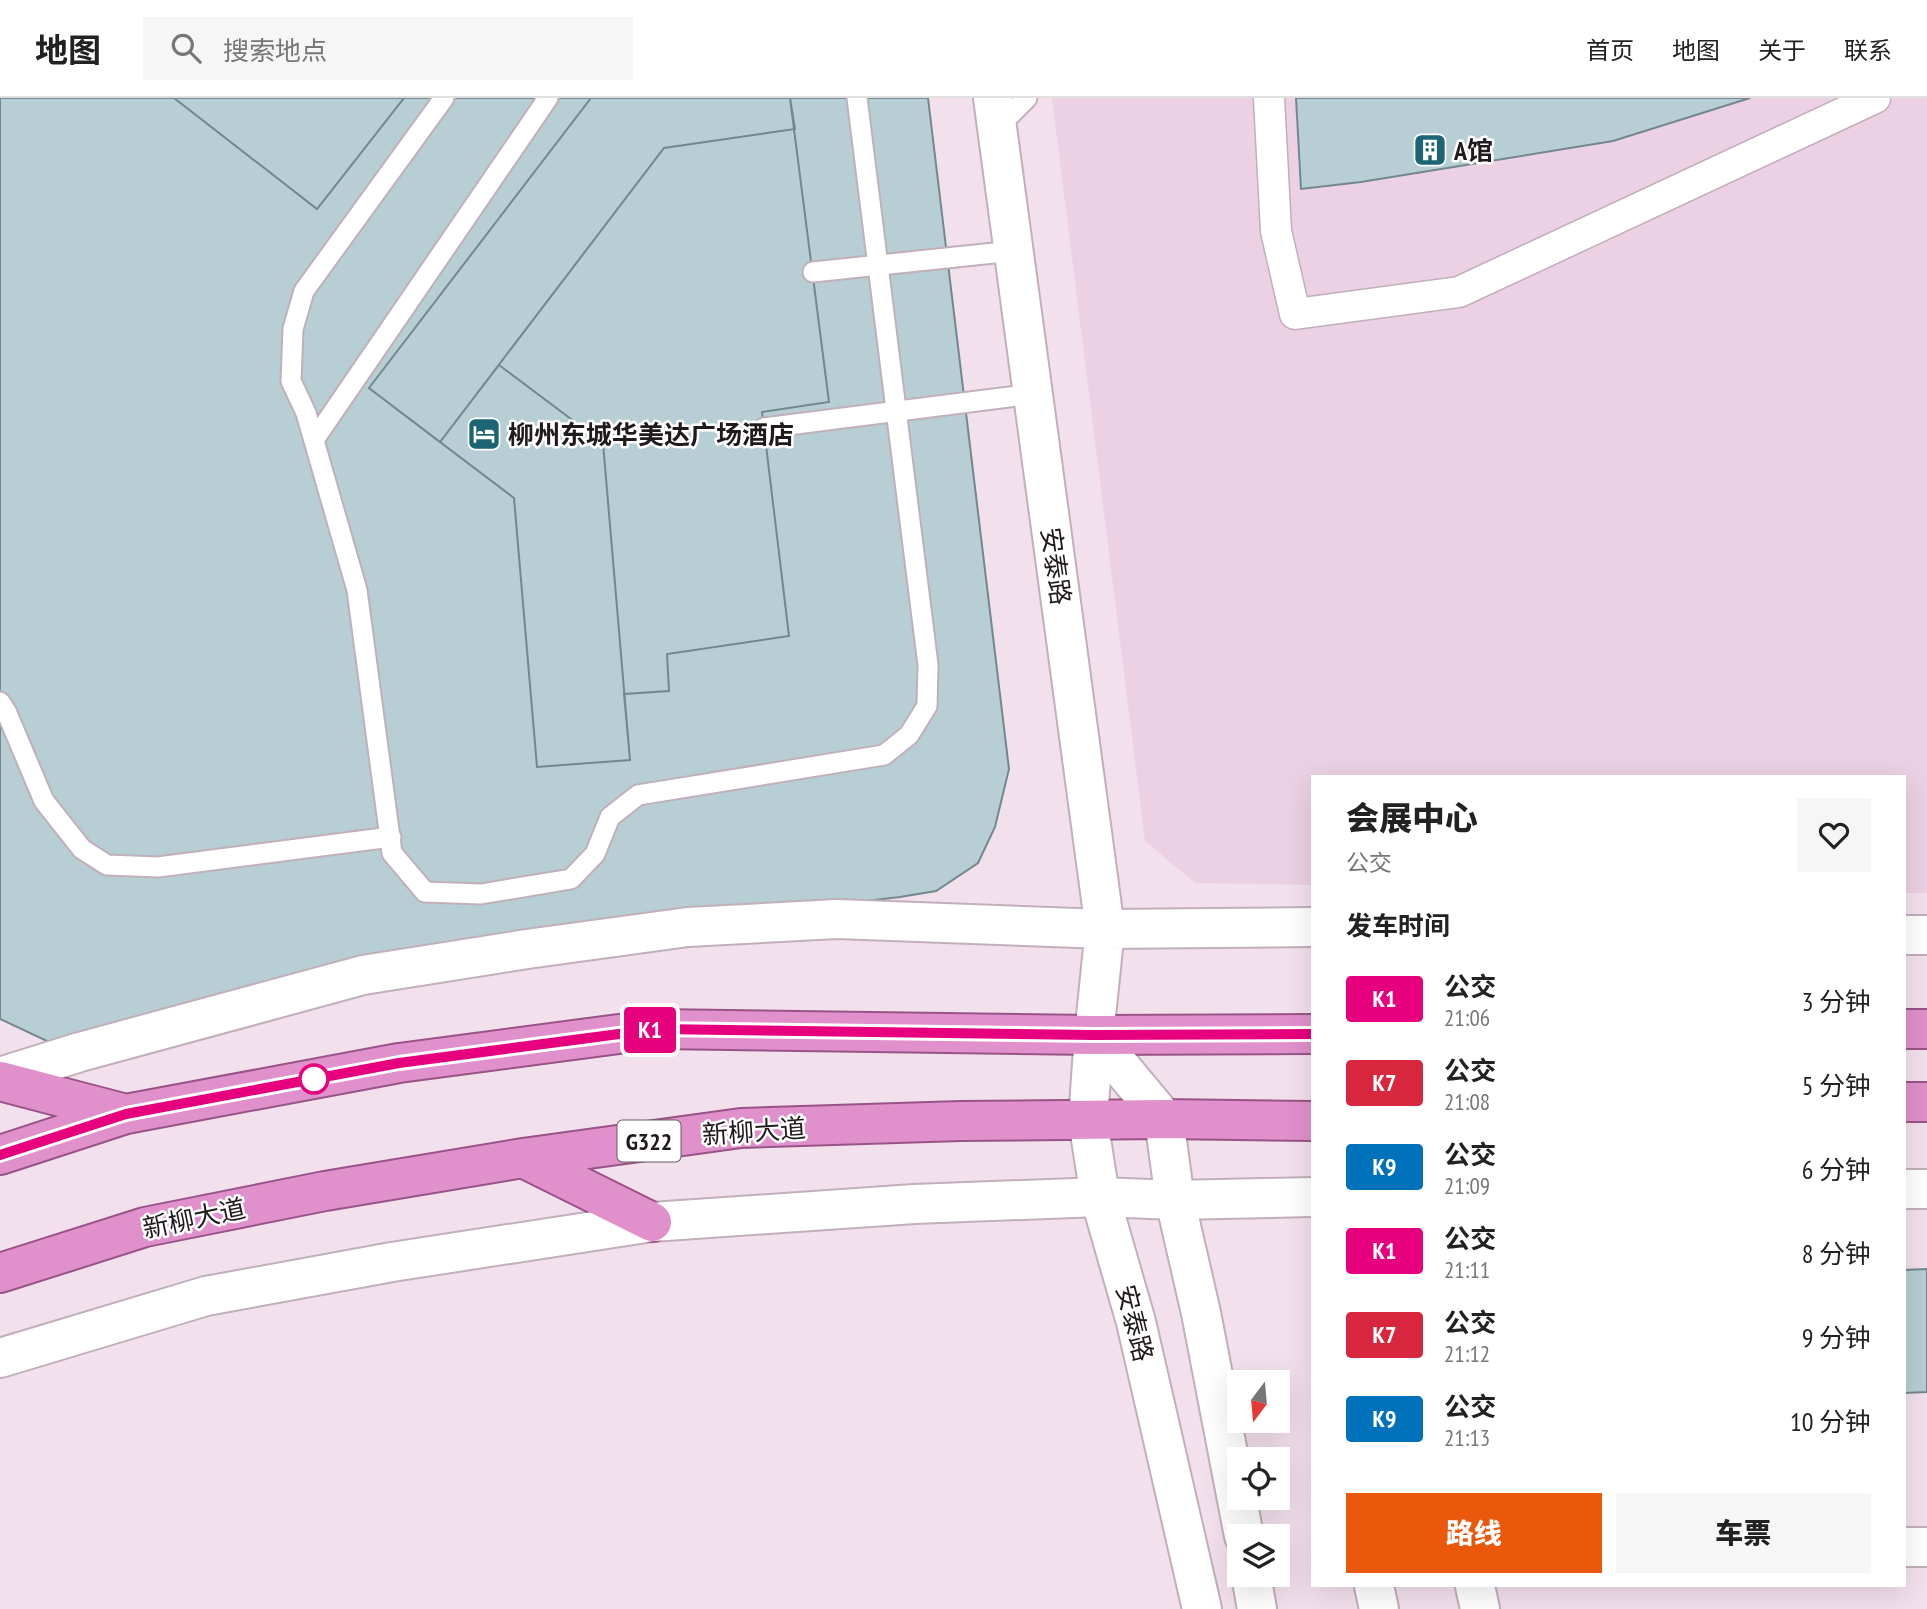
<!DOCTYPE html>
<html lang="zh">
<head>
<meta charset="utf-8">
<style>
	body { margin:0; font-family:"PT Sans Narrow","Noto Sans SC",sans-serif; background:#f6f6f6; color:#222; height:100vh; display:flex; flex-direction:column; font-size:26px; white-space:nowrap }
	* { box-sizing:border-box; margin:0 }
	p { font-size:23px; color:#767676 }
	.icon { flex:none; width:38px; height:38px; fill:none; stroke:currentColor; stroke-width:2; stroke-linecap:round; stroke-linejoin:round }
	.map { position:relative; flex:1; overflow:hidden }
	.drawer { position:absolute; left:1311px; top:677px; width:595px; height:812px; display:flex; flex-direction:column; background:#fff; border-radius:0px; box-shadow:0 7px 28px #0002 }
	.drawer>* { flex:none }
	.badge { padding:0 14px; border-radius:5px; font-size:24px; line-height:46px }
	.needle { width:46px; rotate:196deg }
	.controls { position:absolute; left:1227px; top:1272px; display:grid; gap:14px }
	.controls a { display:grid; place-items:center; width:63px; height:63px; border-radius:0px; background:#fff; box-shadow:0 7px 28px #0002; font-size:35px }
	.map>.badge { position:absolute; translate:-50% -50%; box-shadow:0 0 0 4px #fff }
	h2 { padding:0 35px; font-size:26px; line-height:63px }
	.round { display:grid; place-items:center; flex:none; width:74px; height:74px; border-radius:0px; background:#f6f6f6 }
	.head { display:flex; align-items:center; justify-content:space-between; height:119px; padding:0 35px }
	h1 { font-size:33px; font-weight:800; line-height:52px }
	.cta { display:flex; gap:14px; margin-top:auto; padding:14px 35px }
	.cta a { flex:1; height:80px; border-radius:0px; background:#ea580c; color:#fff; font-size:28px; font-weight:800; line-height:80px; text-align:center }
	.cta a+a { background:#f6f6f6; color:#222 }
	ul { padding:0; list-style:none }
	li { display:flex; align-items:center; gap:21px; height:84px; padding:0 35px }
	li div { flex:1 }
	li b { display:block; font-size:26px }
	li em { font-style:normal }
	li .badge { min-width:77px; font-weight:700; text-align:center }
	header { display:flex; align-items:center; gap:42px; box-sizing:border-box; height:98px; padding:0 35px; background:#fff; border-bottom:2px solid #e0e0e0 }
	header strong { font-size:33px }
	nav { display:flex; gap:38px; margin-inline-start:auto; font-size:24px }
	.search { width:490px; height:63px; background:#f6f6f6; display:flex; align-items:center; gap:18px; box-sizing:border-box; padding:0 24px; border-radius:0px; color:#767676; font-size:26px }
	.map>svg:first-child { display:block }
	.built { fill:#ebd1e3 }
	.building { fill:#b6ced4; stroke:#72888e; stroke-width:2 }
	.lines { fill:none; stroke-linecap:round; stroke-linejoin:round }
	.service-casing { stroke:#c1afbb; stroke-width:23 }
	.pedestrian-casing { stroke:#c1afbb; stroke-width:33 }
	.minor-casing { stroke:#c1afbb; stroke-width:42 }
	.tertiary-casing { stroke:#c1afbb; stroke-width:42 }
	.secondary-casing { stroke:#c1afbb; stroke-width:42 }
	.trunk-casing { stroke:#985486; stroke-width:42 }
	.service { stroke:#fff; stroke-width:19 }
	.pedestrian { stroke:#fff; stroke-width:30 }
	.minor { stroke:#fff; stroke-width:38 }
	.tertiary { stroke:#fff; stroke-width:38 }
	.secondary { stroke:#fff; stroke-width:38 }
	.trunk { stroke:#e090cb; stroke-width:38 }
	.line-casing { stroke:#fff; stroke-width:16 }
	.line { stroke:#e6007e; stroke-width:10 }
	.stop-dot { fill:#fff; stroke:#e6007e; stroke-width:3.5 }
	.labels { text-anchor:middle; dominant-baseline:central; stroke-width:5; stroke-linejoin:round; paint-order:stroke }
	.shield { fill:#fff; stroke:#635f62; stroke-width:2 }
	.shield-label { font-size:24px; font-weight:bold; fill:#201a1e }
	.poi-label { font-size:26px; font-weight:bold; fill:#201a1e; stroke:#fff; text-anchor:start }
	.street-label { font-size:26px; fill:#201a1e; stroke:#fff }
</style>
</head>
<body>
<header>
<strong>地图</strong>
<div class="search"><svg class="icon" aria-label="search" viewBox="0 0 24 24"><circle cx="10" cy="10" r="6"/><path d="M15 15l6 6"/></svg>搜索地点</div>
<nav><a>首页</a><a>地图</a><a>关于</a><a>联系</a></nav>
</header>
<div class="map">
<svg width="1927" height="1511" viewBox="0 0 1927 1511">
	<rect width="100%" height="100%" fill="#f3e0ed"/>
	<path class="built" d="M1052,0H1927V795H1904V679H1312V787L1195,785L1145,743Z"/>
	<path class="building" d="M0,0H928L1009,671L995,729L978,765L936,793L900,799L434,854L51,945L0,921Z
		M174,0H404L317,111Z
		M591,0H790L829,304L762,314L789,538L667,556L669,593L624,596L630,662L537,669L514,400L369,290Z
		M591,0H790L795,31L664,50L440,344L369,290Z
		M1296,0H1750L1613,43L1361,84L1301,91Z
		M499,267L603,345L630,662L537,669L514,400L440,344Z
		M1927,1171V1294L1904,1295V1172Z"/>
	<g class="lines">
		<defs>
			<path id="service" d="M444,0L304,193L293,231L291,283L306,315L357,492L392,755L425,794L481,796L571,781L595,756L610,719L638,697L884,657L909,637L927,608L928,567L857,0
				M997,30L1027,0
				M813,174L1013,153
				M764,330L1033,296
				M314,342L548,0
				M0,604L6,613L44,703L82,751L107,767L158,769L391,739"/>
			<path id="pedestrian" d="M1269,0L1276,133L1295,216L1459,194L1875,0"/>
			<path id="minor" d="M1904,1449H1927
				M1374,1488L1379,1511
				M1475,1488L1480,1511"/>
			<path id="tertiary" d="M993,0L1105,831L1094,937
				M1904,837H1927
				M0,979L80,954L363,877L527,851L688,829L837,821L1105,831L1312,829
				M1904,1091H1927
				M0,1260L206,1198L392,1164L652,1124L914,1106L1100,1099L1175,1102L1312,1099"/>
			<path id="secondary" d="M1094,937L1088,1022L1100,1099L1136,1224L1202,1511
				M1094,937L1164,1021L1175,1102L1201,1215L1244,1438
				M1251,1477L1257,1511"/>
			<path id="trunk" d="M1904,931H1927
				M0,983L126,1016
				M1904,1004H1927
				M0,1057L126,1016L399,965L657,931L1094,937L1312,936
				M523,1060L652,1124
				M0,1175L145,1129L325,1093L523,1060L741,1030L961,1023L1164,1021L1312,1023"/>
		</defs>
		<use href="#service" class="service-casing"/>
		<use href="#pedestrian" class="pedestrian-casing"/>
		<use href="#minor" class="minor-casing"/>
		<use href="#tertiary" class="tertiary-casing"/>
		<use href="#secondary" class="secondary-casing"/>
		<use href="#trunk" class="trunk-casing"/>
		<use href="#service" class="service"/>
		<use href="#pedestrian" class="pedestrian"/>
		<use href="#minor" class="minor"/>
		<use href="#tertiary" class="tertiary"/>
		<use href="#secondary" class="secondary"/>
		<use href="#trunk" class="trunk"/>
	</g>
	<g class="lines">
		<defs>
			<path id="line" d="M0,1057L126,1016L399,965L657,931L1094,937L1312,936"/>
		</defs>
		<use href="#line" class="line-casing"/>
		<use href="#line" class="line"/>
	</g>
	<defs>
		<symbol id="building-square" viewBox="-11 -11 22 22"><rect x="-9" y="-9" width="18" height="18" rx="4" fill="#1d6474" stroke="#fff"/><path d="M-4-6H4V6H1V3H-1V6H-4ZM-2.5-4.3h1.7v1.8h-1.7ZM.8-4.3h1.7v1.8H.8ZM-2.5-1h1.7V.8h-1.7ZM.8-1h1.7V.8H.8Z" fill="#fff"/></symbol>
		<symbol id="hotel-square" viewBox="-11 -11 22 22"><rect x="-9" y="-9" width="18" height="18" rx="4" fill="#1d6474" stroke="#fff"/><path d="M-6-4.5h1.5V1H6V5H4.5V3h-9V5H-6ZM-4 0a1.8 1.8 0 1 1 3.6 0ZM.5 0V-2.5h3Q6-2.5 6 0Z" fill="#fff"/></symbol>
	</defs>
	<g fill-rule="evenodd">
		<use href="#building-square" x="1411" y="33" width="38" height="38"/>
		<use href="#hotel-square" x="465" y="317" width="38" height="38"/>
	</g>
	<circle class="stop-dot" cx="314" cy="981" r="14"/>
	<g class="labels">
		<rect class="shield" x="617.5" y="1022.5" width="63" height="41" rx="5"/>
		<g class="shield-label">
			<text x="649" y="1043">G322</text>
		</g>
		<g class="poi-label">
			<text x="1454" y="52">A馆</text>
			<text x="508" y="336">柳州东城华美达广场酒店</text>
		</g>
		<g class="street-label">
			<text transform="translate(1056 468) rotate(82)">安泰路</text>
			<text transform="translate(754 1033) rotate(-4)">新柳大道</text>
			<text transform="translate(194 1120) rotate(-12)">新柳大道</text>
			<text transform="translate(1135 1225) rotate(76)">安泰路</text>
		</g>
	</g>
</svg>
<div class="controls">
<a><svg class="needle" viewBox="-14 -14 28 28"><path d="M0-13l5 13h-10z" fill="#e53935"/><path d="M0 13l5-13h-10z" fill="#767676"/></svg></a>
<a><svg class="icon" aria-label="locate" viewBox="0 0 24 24"><circle cx="12" cy="12" r="6"/><path d="M12 2v4M12 18v4M2 12h4M18 12h4"/></svg></a>
<a><svg class="icon" aria-label="layers" viewBox="0 0 24 24"><path d="M12 4l9 5-9 5-9-5zM3 14l9 5 9-5"/></svg></a>
</div>
<b class="badge" style="left:650px;top:932px;background:#e6007e;color:#fff">K1</b>
<section class="drawer">
<div class="head"><div><h1>会展中心</h1><p>公交</p></div><a class="round"><svg class="icon" aria-label="heart" viewBox="0 0 24 24"><path d="M12 20l-8-8c-3-5 5-10 8-4 3-6 11-1 8 4z"/></svg></a></div>
<h2>发车时间</h2>
<ul>
<li><span class="badge" style="background:#e6007e;color:#fff">K1</span><div><b>公交</b><p>21:06</p></div><em>3 分钟</em></li>
<li><span class="badge" style="background:#d7263d;color:#fff">K7</span><div><b>公交</b><p>21:08</p></div><em>5 分钟</em></li>
<li><span class="badge" style="background:#0072bc;color:#fff">K9</span><div><b>公交</b><p>21:09</p></div><em>6 分钟</em></li>
<li><span class="badge" style="background:#e6007e;color:#fff">K1</span><div><b>公交</b><p>21:11</p></div><em>8 分钟</em></li>
<li><span class="badge" style="background:#d7263d;color:#fff">K7</span><div><b>公交</b><p>21:12</p></div><em>9 分钟</em></li>
<li><span class="badge" style="background:#0072bc;color:#fff">K9</span><div><b>公交</b><p>21:13</p></div><em>10 分钟</em></li>
</ul>
<div class="cta"><a>路线</a><a>车票</a></div>
</section>
</div>
</body>
</html>
